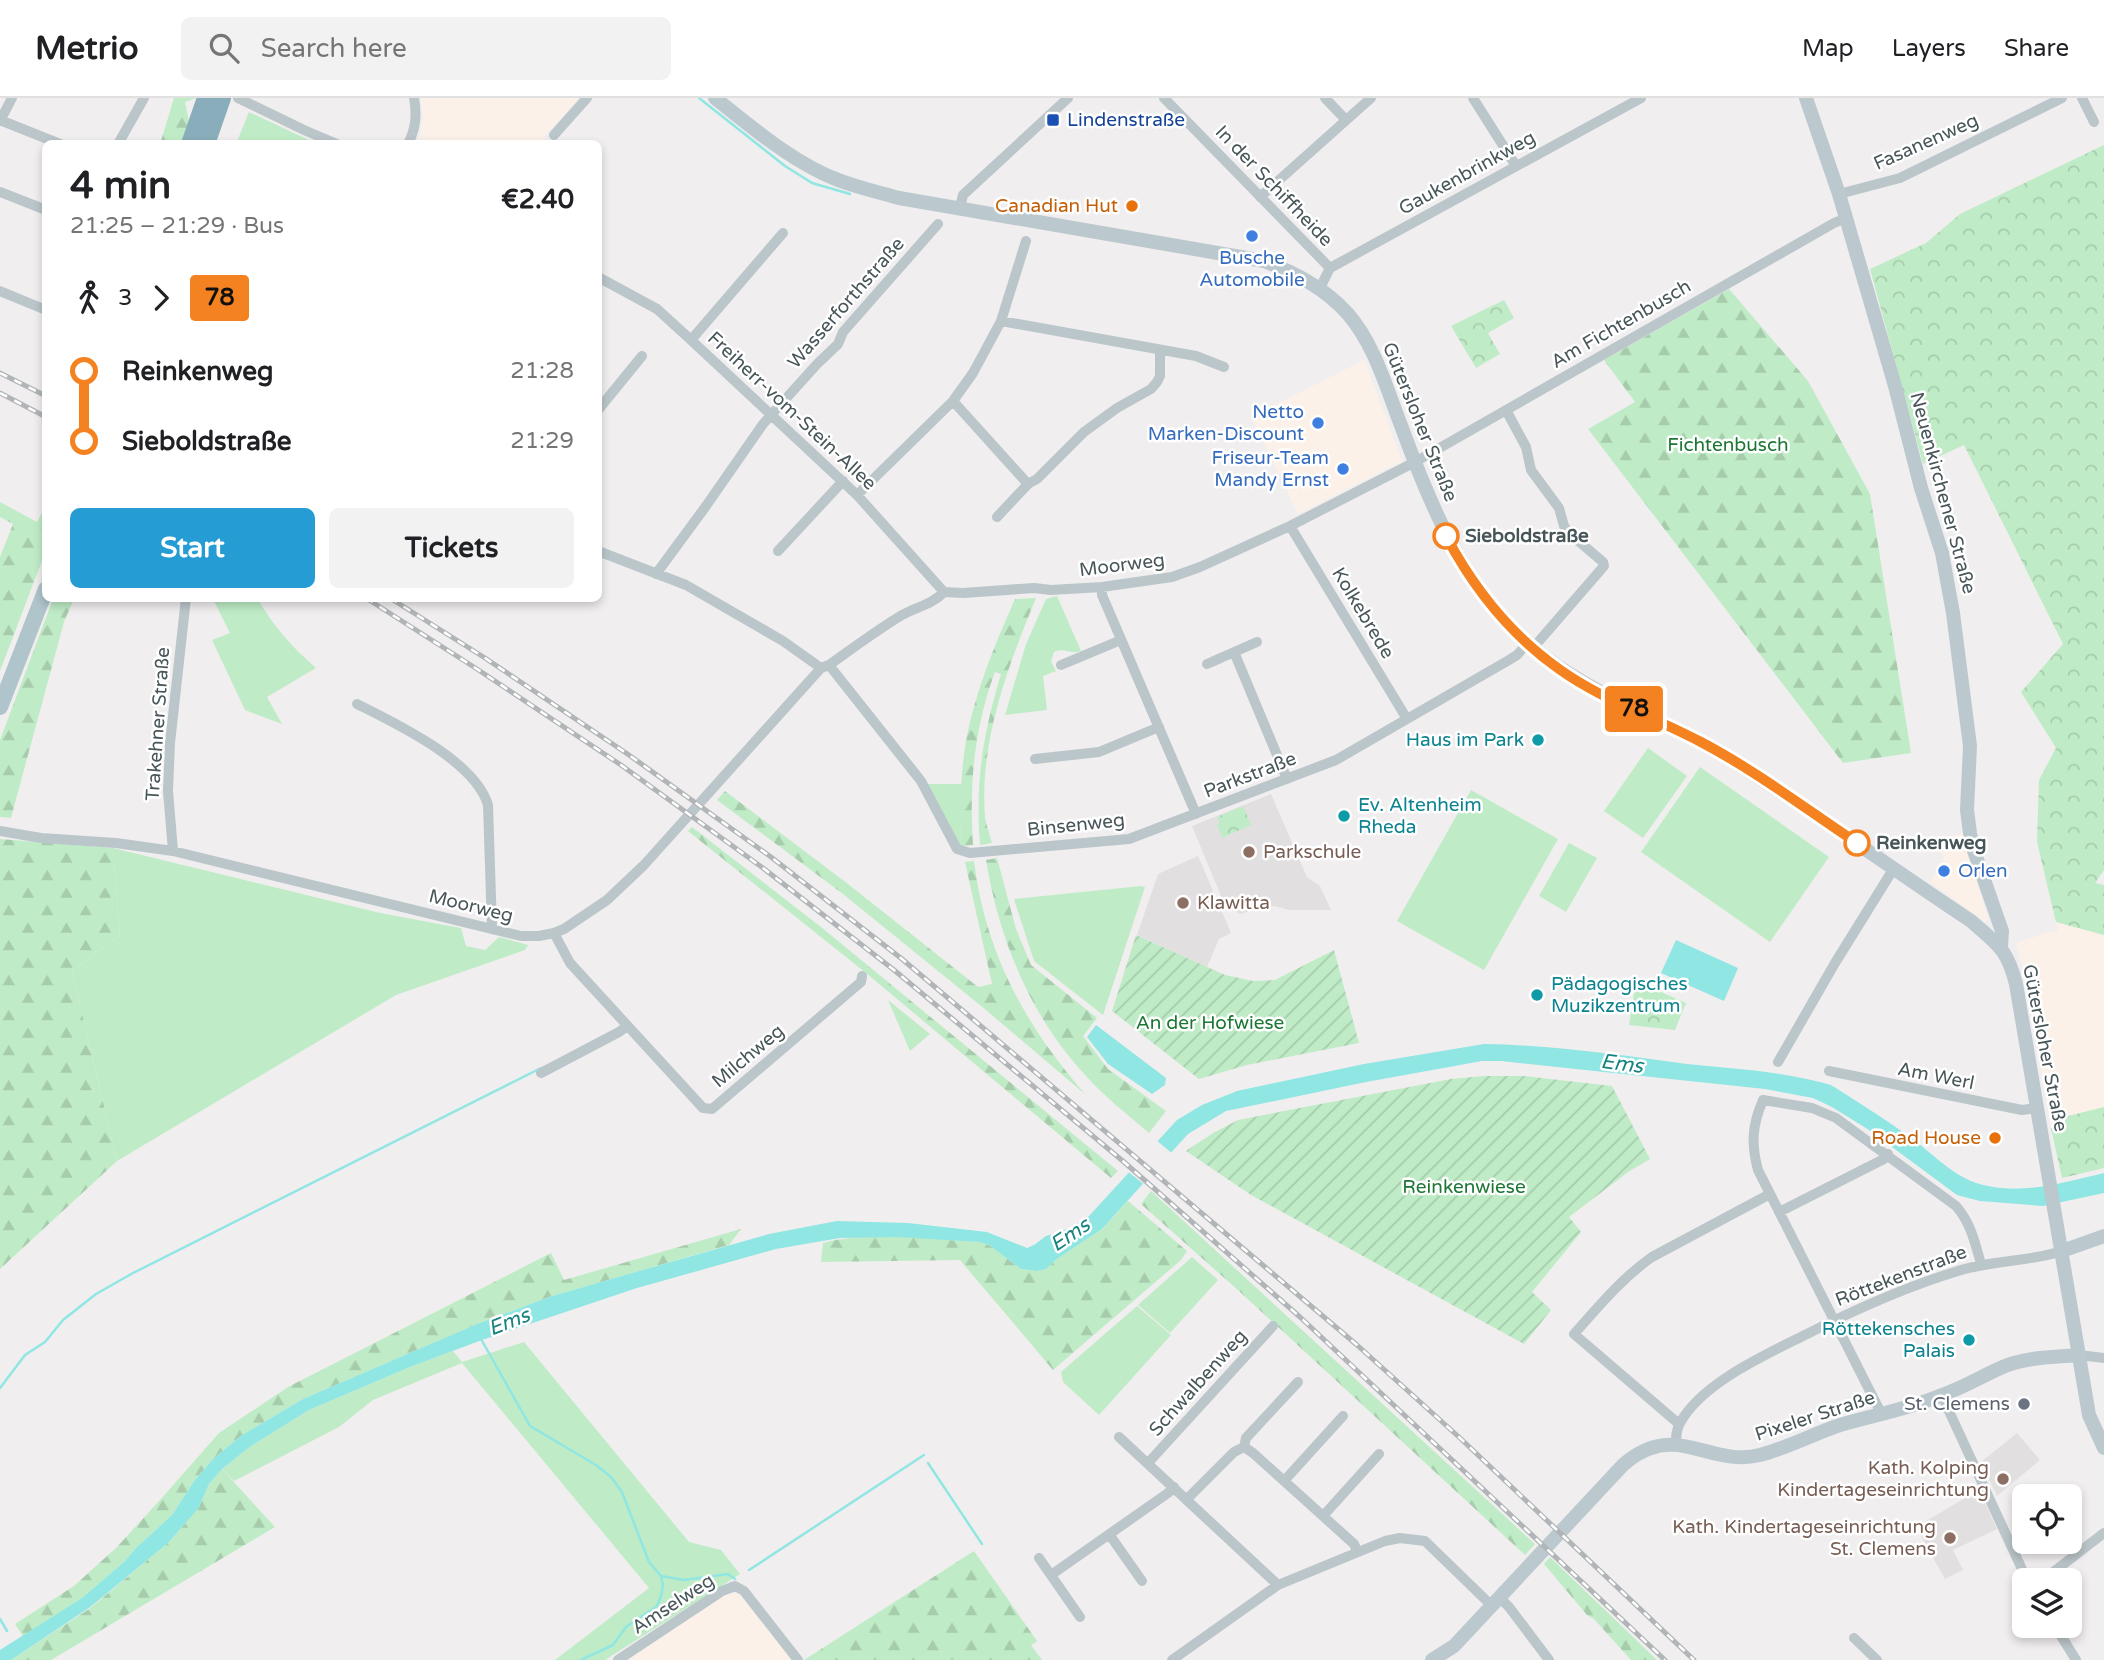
<!DOCTYPE html>
<html lang="en">
<head>
<meta charset="utf-8">
<style>
	body { margin:0; font-family:"Varela Round",sans-serif; background:#f2f2f2; color:#202124; height:100vh; display:flex; flex-direction:column; font-size:26px; white-space:nowrap }
	* { box-sizing:border-box; margin:0 }
	p { font-size:23px; color:#757577 }
	.icon { flex:none; width:38px; height:38px; fill:none; stroke:currentColor; stroke-width:2; stroke-linecap:round; stroke-linejoin:round }
	.map { position:relative; flex:1; overflow:hidden }
	.panel { position:absolute; left:42px; top:42px; width:560px; height:462px; display:flex; flex-direction:column; background:#fff; border-radius:10px; box-shadow:0 4px 10px #0003 }
	.panel>* { flex:none }
	.badge { padding:0 14px; border-radius:5px; font-size:24px; line-height:46px }
	.tools { position:absolute; left:2012px; top:1386px; display:grid; gap:14px }
	.tools a { display:grid; place-items:center; width:70px; height:70px; border-radius:10px; background:#fff; box-shadow:0 4px 10px #0003; font-size:35px }
	.map>.badge { position:absolute; translate:-50% -50%; box-shadow:0 0 0 4px #fff }
	.legs { display:flex; align-items:center; gap:10px; height:77px; padding:0 28px; font-size:23px }
	.legs p { margin-inline-start:auto }
	.overview { display:flex; align-items:center; justify-content:space-between; height:119px; padding:0 28px }
	h1 { font-size:38px; font-weight:800; line-height:52px }
	.cta { display:flex; gap:14px; margin-top:auto; padding:14px 28px }
	.cta a { flex:1; height:80px; border-radius:10px; background:#259cd4; color:#fff; font-size:28px; font-weight:800; line-height:80px; text-align:center }
	.cta a+a { background:#f2f2f2; color:#202124 }
	ul { padding:0 28px; list-style:none }
	li { display:flex; align-items:center; gap:24px; height:70px; font-size:26px }
	li i { display:grid; place-items:center; width:10px; height:100%; margin:0 9px; background:currentColor }
	li i::after { content:''; width:18px; height:18px; margin:-9px; border:5px solid; border-radius:50%; background:#fff }
	li p { margin-inline-start:auto }
	li:first-child i { background:linear-gradient(#0000 50%,currentColor 0) }
	li:last-child i { background:linear-gradient(currentColor 50%,#0000 0) }
	header { display:flex; align-items:center; gap:42px; box-sizing:border-box; height:98px; padding:0 35px; background:#fff; border-bottom:2px solid #e0e0e0 }
	header strong { font-size:33px }
	nav { display:flex; gap:38px; margin-inline-start:auto; font-size:24px }
	.search { width:490px; height:63px; background:#f2f2f2; display:flex; align-items:center; gap:18px; box-sizing:border-box; padding:0 24px; border-radius:10px; color:#757577; font-size:26px }
	.map>svg:first-child { display:block }
	.commercial { fill:#fbf1e9 }
	.education { fill:#e2dfe0 }
	.grass { fill:#bfecc6 }
	.forest { fill:url(#forest-firs) }
	.park { fill:url(#park-crowns) }
	.garden { fill:url(#garden-furrows) }
	.water { fill:#8fe6e3 }
	.pier { fill:#f1eeef }
	.lines { fill:none; stroke-linecap:round; stroke-linejoin:round }
	.stream { stroke:#8fe6e3; stroke-width:2.5 }
	.street { stroke:#bbc6ca; stroke-width:10 }
	.secondary { stroke:#bbc9cf; stroke-width:14 }
	.primary { stroke:#b0c4cb; stroke-width:16 }
	.highway { stroke:#89adba; stroke-width:18 }
	.rail-casing { stroke:#b1b5b8; stroke-width:5 }
	.rail { stroke:#fff; stroke-width:2.5; stroke-dasharray:8; stroke-linecap:butt }
	.line-1-casing { stroke:#fff; stroke-width:16 }
	.line-1 { stroke:#f58220; stroke-width:10 }
	.transit-dot { fill:#1a4fb4; stroke:#fff; stroke-width:2.5 }
	.food-dot { fill:#e8710a; stroke:#fff; stroke-width:2.5 }
	.shop-dot { fill:#3f7fe0; stroke:#fff; stroke-width:2.5 }
	.stop-1-dot { fill:#fff; stroke:#f58220; stroke-width:3.5 }
	.culture-dot { fill:#0f9aa8; stroke:#fff; stroke-width:2.5 }
	.education-dot { fill:#8d6e63; stroke:#fff; stroke-width:2.5 }
	.worship-dot { fill:#6b7280; stroke:#fff; stroke-width:2.5 }
	.labels { text-anchor:middle; dominant-baseline:central; stroke-width:5; stroke-linejoin:round; paint-order:stroke }
	.transit-label { font-size:19px; fill:#164399; stroke:#fff; text-anchor:start }
	.street-label { font-size:19px; fill:#48565a; stroke:#fff }
	.food-label { font-size:19px; fill:#c56008; stroke:#fff; text-anchor:end }
	.shop-label { font-size:19px; fill:#366cbe; stroke:#fff; text-anchor:end }
	.park-label { font-size:19px; fill:#1d7734; stroke:#fff }
	.stop-label { font-size:19px; font-weight:bold; fill:#48565a; stroke:#fff; text-anchor:start }
	.culture-label { font-size:19px; fill:#0d838f; stroke:#fff; text-anchor:end }
	.education-label { font-size:19px; fill:#785e54; stroke:#fff; text-anchor:start }
	.worship-label { font-size:19px; fill:#5b616d; stroke:#fff; text-anchor:end }
	.water-label { font-size:21px; font-style:italic; fill:#15837f; stroke:#fff }
</style>
</head>
<body>
<header>
<strong>Metrio</strong>
<div class="search"><svg class="icon" aria-label="search" viewBox="0 0 24 24"><circle cx="10" cy="10" r="6"/><path d="M15 15l6 6"/></svg>Search here</div>
<nav><a>Map</a><a>Layers</a><a>Share</a></nav>
</header>
<div class="map">
<svg width="2104" height="1562" viewBox="0 0 2104 1562">
	<defs>
		<pattern id="forest-firs" width="22" height="20" patternUnits="userSpaceOnUse" patternTransform="scale(1.75)"><rect width="22" height="20" fill="#bfecc6"/><path d="M5 1l3.5 6h-7zM16 11l3.5 6h-7z" fill="#a6ccac"/></pattern>
		<pattern id="park-crowns" width="20" height="18" patternUnits="userSpaceOnUse" patternTransform="scale(1.75)"><rect width="20" height="18" fill="#bfecc6"/><path d="M2 6a3 3 0 1 1 6 0M12 15a3 3 0 1 1 6 0" fill="none" stroke="#a6ccac"/></pattern>
		<pattern id="garden-furrows" width="10" height="10" patternUnits="userSpaceOnUse" patternTransform="scale(1.75)"><rect width="10" height="10" fill="#bfecc6"/><path d="M-1 1l2-2M0 10L10 0M9 11l2-2" fill="none" stroke="#a6ccac"/></pattern>
	</defs>
	<rect width="100%" height="100%" fill="#f1eeef"/>
	<path class="commercial" d="M421,0H579L543,40L549,45H416L420,37L423,19Z
		M1364,262L1402,363L1298,416L1251,319Z
		M1963,736L1988,821L1985,824L1930,784L1944,762L1937,741Z
		M2056,824L2104,837V1009L2065,1019L2066,1027L2051,1030L2025,880L2016,845L2049,834H2058Z
		M738,1495L792,1562H625L725,1496Z"/>
	<path class="education" d="M1271,696L1307,779L1320,788L1331,812H1289L1275,808L1255,811L1241,816L1226,810L1192,728Z
		M1198,758L1231,835L1219,841L1207,869L1137,837L1158,776Z
		M2017,1335L2040,1362L1997,1398L1981,1364Z
		M1979,1392L1997,1431L1953,1452L1963,1472L1945,1481L1916,1429Z"/>
	<path class="grass" d="M249,14L313,44V46H236Z
		M1057,498L1081,553C1071,557 1063,549 1054,554L1051,563L1056,573L1043,578L1047,612L1005,617L1026,546L1046,501Z
		M213,501H258C272,527 293,550 316,570L267,599L282,626L245,612L212,542L230,535Z
		M1648,650L1687,678L1643,740L1604,713Z
		M1700,669L1829,759L1770,844L1641,754Z
		M926,686H962L960,748Z
		M1471,692L1558,741L1484,872L1397,823Z
		M1569,745L1597,760L1566,814L1539,798Z
		M113,750L380,815L461,830L466,848L485,852L499,839L528,847L525,852L396,897L117,1063L72,873L120,837Z
		M1141,788L1145,789L1103,917L1034,863L1014,801Z
		M888,902L930,936L910,953Z
		M1192,1159L1218,1182L1170,1235L1138,1207Z
		M1137,1208L1171,1237L1099,1317L1063,1284L1061,1274Z
		M524,1244L689,1444L721,1452L740,1476L605,1562H555L649,1490L462,1265L373,1302L339,1329L234,1383L222,1371L251,1348L309,1312L410,1269L453,1253L462,1264Z"/>
	<path class="forest" d="M174,0H196L185,4L189,23L181,45L160,46Z
		M1729,191L1808,283L1870,396L1911,655L1843,665L1588,331L1635,304L1604,262Z
		M0,404L37,424L46,407L45,455L0,573V459L13,426L0,419Z
		M1036,500C1008,568 979,644 985,719C986,727 990,737 992,745L980,747C975,684 983,636 1001,576L995,574C974,630 969,688 973,747L960,748C961,717 960,686 964,656C972,601 993,551 1015,501Z
		M53,501H74L64,524L11,720L0,719V642Z
		M725,693L848,786L978,889L992,886L965,764L974,763C985,855 1026,929 1086,997L986,912L843,796L717,702Z
		M692,729L821,829L1118,1073L1111,1080L866,875L688,733Z
		M0,741L113,750L120,837L72,873L117,1063L0,1171Z
		M997,760L1016,831L1031,867L1097,920L1083,938L1108,971L1166,1013L1149,1035C1128,1017 1105,999 1086,978C1030,918 999,841 986,762Z
		M1151,1093L1535,1446L1525,1457L1239,1193L1141,1106Z
		M1128,1103L1187,1153L1181,1162L1053,1272L960,1162L821,1164L823,1145C870,1132 930,1141 979,1144L989,1147L1021,1171L1037,1173L1046,1171L1057,1161L1102,1131Z
		M741,1131L729,1147L549,1199L477,1226L303,1301L242,1337L213,1361L195,1382L172,1417L136,1450L124,1464L82,1500L23,1538L15,1526L74,1488L117,1449L160,1402L219,1335L288,1289L551,1155L564,1182Z
		M222,1371L275,1429L51,1562H11L89,1511L168,1445L198,1411L209,1386Z
		M974,1453L1037,1543L1031,1547L1042,1562H804Z
		M1550,1459L1552,1461L1657,1562H1631L1594,1521L1587,1517L1544,1466Z"/>
	<path class="park" d="M2104,47V772L2095,785L2104,787V837L2056,824L2037,744L2039,682L2056,650L2021,594L2063,546L1964,347L1923,366L1870,171L1926,145L1960,116Z
		M1504,202L1514,220L1488,235L1500,256L1476,270L1451,228Z
		M1243,708L1251,727L1222,740L1217,727L1220,725L1217,719Z
		M1636,883L1686,905L1675,932L1629,927Z
		M2104,1009V1070L2062,1080L2051,1030L2066,1027L2064,1019Z"/>
	<path class="garden" d="M1136,837L1225,877L1253,883L1275,882L1334,852L1359,945L1247,967L1199,981L1112,913Z
		M1484,978H1523L1612,988L1650,1061L1628,1074L1569,1119L1581,1134L1532,1194L1551,1212L1524,1246L1251,1097L1186,1053L1213,1035L1238,1022L1451,981Z"/>
	<path class="water" d="M1676,842L1738,870L1724,903L1661,875Z
		M1096,927L1166,980L1165,987L1152,996L1108,966L1087,939Z
		M1484,946C1552,947 1620,957 1687,966C1736,971 1783,973 1831,987C1856,1003 1882,1019 1907,1037C1932,1054 1956,1083 1988,1088C2027,1096 2066,1084 2104,1075V1095L2043,1108L1980,1103L1957,1097L1869,1032L1832,1009L1813,1000L1765,991L1501,963H1482L1366,984L1226,1013L1188,1036L1102,1131L1057,1161L1046,1171L1037,1173L1021,1171L989,1147L979,1144L897,1139L840,1140L776,1151L637,1190L482,1242L410,1269L309,1312L251,1348L222,1371L209,1386L198,1411L168,1445L89,1510L11,1562H0V1552L82,1500L124,1464L136,1450L172,1417L195,1382L213,1361L242,1337L303,1301L477,1226L549,1199L632,1175L769,1136L837,1123L908,1125L987,1134L1027,1150L1034,1147L1046,1138L1070,1130L1089,1118L1177,1022L1202,1007L1237,993L1364,966Z"/>
	<path class="pier" d="M1155,1041L1174,1057L1146,1088L1126,1072Z"/>
	<g class="lines">
		<path class="stream" d="M699,0L785,68L812,85L850,96
			M481,1241L530,1328L596,1367L611,1379L622,1394L649,1464L661,1478L663,1487L661,1498L657,1508L626,1529L613,1547L581,1562
			M0,1290L25,1257L45,1244L63,1222L96,1196L133,1175L541,970
			M928,1365L982,1446
			M749,1472L924,1357
			M661,1478L684,1482L728,1476L735,1481
			M0,1521L7,1533"/>
		<path class="street" d="M238,0L304,32L337,46
			M1164,0L1330,170
			M1325,0L1346,22
			M1473,0L1516,68
			M2082,0L2094,24
			M0,22L60,46
			M0,23L12,0
			M554,37L587,0
			M118,46L144,0
			M408,46C416,30 417,17 414,0
			M0,94L46,112
			M1839,96L1900,80L2062,0
			M1260,99L1371,0
			M960,109L963,97L1068,0
			M598,179L657,211L691,242L857,397L944,494
			M1320,190L1330,170L1641,0
			M0,193L46,212
			M1001,223L1196,258L1224,269
			M691,242L783,135
			M953,303L1028,386
			M598,312L642,258
			M1506,312L1526,349L1531,372L1559,410L1564,428L1569,435L1603,464L1604,468L1533,550
			M857,397L953,303L973,275L1001,223L1026,143
			M997,419L1028,386L1037,381L1084,334L1117,310L1151,291L1157,284L1160,278V252
			M1290,428L1407,621
			M598,453L686,487L783,543L821,570
			M778,453L843,383
			M656,476L706,408L763,326L818,265L838,246L843,234L938,126
			M1102,489V497L1196,716
			M1234,554L1287,681
			M1207,566L1257,544
			M829,567L921,683L957,751L970,755L1129,741L1336,662L1509,562L1517,557L1527,546
			M1061,567L1121,542
			M357,606C397,626 475,663 488,707L492,830
			M1035,661L1099,654L1159,629
			M0,733L41,740L116,745L173,753L521,838H539L554,835L564,831L607,802L644,767L821,570L829,567C853,550 877,532 902,517C916,509 933,506 944,494L963,495L1034,490L1051,492L1102,489L1172,479L1200,469L1290,428L1415,364L1834,125L1846,120
			M173,753L168,693L170,645L186,500
			M554,835L570,865L703,1010L712,1011L861,884L862,878
			M1778,964L1835,865L1894,770
			M1829,973L2022,1012L2037,1010
			M541,975L619,934L627,928
			M1779,1114L1884,1061L1888,1056
			M2079,1257L2104,1260
			M1942,1298L2027,1482
			M1881,1315L1758,1072C1751,1046 1752,1027 1763,1002L1812,1010L1836,1020L1956,1108C1971,1125 1975,1145 1981,1166
			M1679,1326L1574,1236C1599,1208 1622,1180 1652,1159L1770,1096
			M1119,1339L1278,1487
			M1676,1346C1676,1339 1676,1332 1680,1325C1702,1285 1765,1257 1805,1237C1854,1212 1905,1189 1958,1173C1992,1162 2029,1164 2062,1153
			M1244,1349L1246,1340L1298,1284
			M1148,1365L1273,1228
			M1284,1383L1343,1318
			M1187,1401L1234,1354L1244,1349L1253,1355L1354,1446L1357,1453
			M1323,1418L1379,1356
			M1109,1436L1142,1483
			M1039,1460L1080,1519
			M1051,1477L1168,1395L1174,1389
			M2043,1482L2104,1435
			M1500,1500L1509,1509L1549,1562
			M2055,1528L2076,1562
			M1854,1540L1877,1562
			M618,1562L722,1493L735,1488L744,1493L798,1562
			M1172,1562L1278,1487L1385,1443L1400,1440L1425,1443L1492,1508"/>
		<path class="secondary" d="M715,0C749,27 783,56 822,75C846,87 874,93 899,100L1264,163C1295,175 1325,190 1348,216C1375,247 1387,292 1402,330C1427,398 1454,464 1502,520C1543,566 1596,593 1650,619C1669,628 1689,637 1707,647C1798,702 1883,765 1971,823C1997,846 2007,850 2016,886L2089,1317L2104,1350
			M1806,0L1839,96L1895,288L1921,390L1942,455L1953,515L1970,648L1967,712L1970,735L1973,750L2002,833L2001,848
			M2062,1153L2104,1138
			M1432,1562L1454,1548L1623,1367C1675,1321 1709,1370 1760,1357C1787,1350 1813,1336 1840,1327C1874,1317 1909,1311 1942,1297C1964,1289 1984,1277 2005,1268C2028,1259 2055,1259 2079,1257"/>
		<path class="primary" d="M0,609L46,491"/>
		<path class="highway" d="M190,46L206,0
			M206,46L222,0"/>
		<defs>
			<path id="rail" d="M0,275L46,298
				M0,295L46,319
				M366,500L477,571L621,667L763,770L894,872L1124,1064L1300,1219L1665,1562
				M390,500L485,560L629,657L771,759L902,861L1357,1247L1460,1340L1694,1562"/>
		</defs>
		<use href="#rail" class="rail-casing"/>
		<use href="#rail" class="rail"/>
	</g>
	<g class="lines">
		<defs>
			<path id="line-1" d="M1446,438C1473,489 1511,537 1559,571C1602,602 1654,619 1701,644C1756,673 1806,711 1857,745"/>
		</defs>
		<use href="#line-1" class="line-1-casing"/>
		<use href="#line-1" class="line-1"/>
	</g>
	<rect class="transit-dot" x="1046" y="15" width="14" height="14" rx="3.5"/>
	<g class="food-dot">
		<circle cx="1132" cy="108" r="7"/>
		<circle cx="1995" cy="1040" r="7"/>
	</g>
	<g class="shop-dot">
		<circle cx="1252" cy="138" r="7"/>
		<circle cx="1318" cy="325" r="7"/>
		<circle cx="1343" cy="371" r="7"/>
		<circle cx="1944" cy="773" r="7"/>
	</g>
	<g class="stop-1-dot">
		<circle cx="1446" cy="438" r="12"/>
		<circle cx="1857" cy="745" r="12"/>
	</g>
	<g class="culture-dot">
		<circle cx="1538" cy="642" r="7"/>
		<circle cx="1344" cy="718" r="7"/>
		<circle cx="1537" cy="897" r="7"/>
		<circle cx="1969" cy="1242" r="7"/>
	</g>
	<g class="education-dot">
		<circle cx="1249" cy="754" r="7"/>
		<circle cx="1183" cy="805" r="7"/>
		<circle cx="2003" cy="1381" r="7"/>
		<circle cx="1950" cy="1440" r="7"/>
	</g>
	<circle class="worship-dot" cx="2024" cy="1306" r="7"/>
	<g class="labels">
		<g class="transit-label">
			<text x="1067" y="22">Lindenstraße</text>
		</g>
		<g class="street-label">
			<text transform="translate(1926 44) rotate(-24)">Fasanenweg</text>
			<text transform="translate(1467 75) rotate(-29)">Gaukenbrinkweg</text>
			<text transform="translate(1274 88) rotate(46)">In der Schiffheide</text>
			<text transform="translate(846 205) rotate(-49)">Wasserforthstraße</text>
			<text transform="translate(1621 226) rotate(-30)">Am Fichtenbusch</text>
			<text transform="translate(792 313) rotate(43)">Freiherr-vom-Stein-Allee</text>
			<text transform="translate(1420 324) rotate(68)">Gütersloher Straße</text>
			<text transform="translate(1943 395) rotate(75)">Neuenkirchener Straße</text>
			<text transform="translate(1122 467) rotate(-7)">Moorweg</text>
			<text transform="translate(1363 515) rotate(59)">Kolkebrede</text>
			<text transform="translate(158 626) rotate(-86)">Trakehner Straße</text>
			<text transform="translate(1250 677) rotate(-21)">Parkstraße</text>
			<text transform="translate(1076 727) rotate(-6)">Binsenweg</text>
			<text transform="translate(471 808) rotate(14)">Moorweg</text>
			<text transform="translate(2045 950) rotate(79)">Gütersloher Straße</text>
			<text transform="translate(748 958) rotate(-40)">Milchweg</text>
			<text transform="translate(1936 978) rotate(11)">Am Werl</text>
			<text transform="translate(1901 1178) rotate(-21)">Röttekenstraße</text>
			<text transform="translate(1198 1285) rotate(-48)">Schwalbenweg</text>
			<text transform="translate(1815 1318) rotate(-18)">Pixeler Straße</text>
			<text transform="translate(673 1506) rotate(-33)">Amselweg</text>
		</g>
		<g class="food-label">
			<text x="1118" y="108">Canadian Hut</text>
			<text x="1981" y="1040">Road House</text>
		</g>
		<g class="shop-label">
			<text x="1252" y="160" text-anchor="middle">Busche<tspan x="1252" dy="22">Automobile</tspan></text>
			<text x="1304" y="314">Netto<tspan x="1304" dy="22">Marken-Discount</tspan></text>
			<text x="1329" y="360">Friseur-Team<tspan x="1329" dy="22">Mandy Ernst</tspan></text>
			<text x="1958" y="773" text-anchor="start">Orlen</text>
		</g>
		<g class="park-label">
			<text x="1728" y="347">Fichtenbusch</text>
			<text x="1210" y="925">An der Hofwiese</text>
			<text x="1464" y="1089">Reinkenwiese</text>
		</g>
		<g class="stop-label">
			<text x="1465" y="438">Sieboldstraße</text>
			<text x="1876" y="745">Reinkenweg</text>
		</g>
		<g class="culture-label">
			<text x="1524" y="642">Haus im Park</text>
			<text x="1358" y="707" text-anchor="start">Ev. Altenheim<tspan x="1358" dy="22">Rheda</tspan></text>
			<text x="1551" y="886" text-anchor="start">Pädagogisches<tspan x="1551" dy="22">Muzikzentrum</tspan></text>
			<text x="1955" y="1231">Röttekensches<tspan x="1955" dy="22">Palais</tspan></text>
		</g>
		<g class="education-label">
			<text x="1263" y="754">Parkschule</text>
			<text x="1197" y="805">Klawitta</text>
			<text x="1989" y="1370" text-anchor="end">Kath. Kolping<tspan x="1989" dy="22">Kindertageseinrichtung</tspan></text>
			<text x="1936" y="1429" text-anchor="end">Kath. Kindertageseinrichtung<tspan x="1936" dy="22">St. Clemens</tspan></text>
		</g>
		<g class="worship-label">
			<text x="2010" y="1306">St. Clemens</text>
		</g>
		<g class="water-label">
			<text transform="translate(1622 966) rotate(7)">Ems</text>
			<text transform="translate(1070 1137) rotate(-34)">Ems</text>
			<text transform="translate(509 1224) rotate(-21)">Ems</text>
		</g>
	</g>
</svg>
<div class="tools">
<a><svg class="icon" aria-label="locate" viewBox="0 0 24 24"><circle cx="12" cy="12" r="6"/><path d="M12 2v4M12 18v4M2 12h4M18 12h4"/></svg></a>
<a><svg class="icon" aria-label="layers" viewBox="0 0 24 24"><path d="M12 4l9 5-9 5-9-5zM3 14l9 5 9-5"/></svg></a>
</div>
<b class="badge" style="left:1634px;top:611px;background:#f58220;color:#111">78</b>
<section class="panel">
<div class="overview"><div><h1>4 min</h1><p>21:25 – 21:29 · Bus</p></div><b>€2.40</b></div>
<div class="legs"><svg class="icon" aria-label="walk" viewBox="0 0 24 24"><circle cx="13" cy="4" r="2"/><path d="M13 8l-2 6 4 7M11 14l-3 7M7 12l3-4h3l4 4"/></svg>3<svg class="icon" aria-label="forward" viewBox="0 0 24 24"><path d="M9 5l7 7-7 7"/></svg><b class="badge" style="background:#f58220;color:#111">78</b></div>
<ul>
<li><i style="color:#f58220"></i><b>Reinkenweg</b><p>21:28</p></li>
<li><i style="color:#f58220"></i><b>Sieboldstraße</b><p>21:29</p></li>
</ul>
<div class="cta"><a>Start</a><a>Tickets</a></div>
</section>
</div>
</body>
</html>
